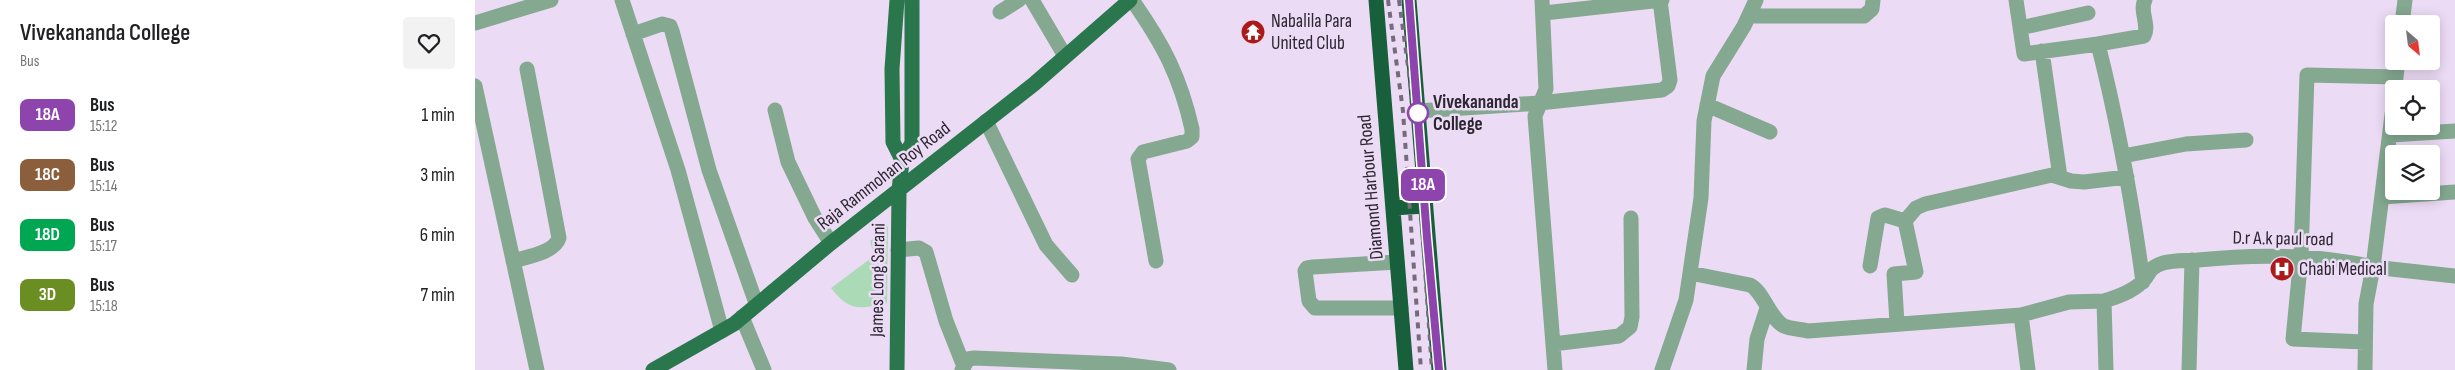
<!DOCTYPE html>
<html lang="en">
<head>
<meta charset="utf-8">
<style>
	body { margin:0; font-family:"Sofia Sans Condensed",sans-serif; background:#f2f2f2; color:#202124; height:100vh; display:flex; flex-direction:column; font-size:19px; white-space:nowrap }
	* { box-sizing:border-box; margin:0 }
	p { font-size:16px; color:#757577 }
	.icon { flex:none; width:28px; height:28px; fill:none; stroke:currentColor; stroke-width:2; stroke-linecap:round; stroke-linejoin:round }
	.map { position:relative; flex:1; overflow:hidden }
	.sheet { display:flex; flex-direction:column; background:#fff; width:475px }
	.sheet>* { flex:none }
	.badge { padding:0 10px; border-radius:8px; font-size:18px; line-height:32px }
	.needle { width:32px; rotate:152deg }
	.controls { position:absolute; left:1910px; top:15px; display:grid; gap:10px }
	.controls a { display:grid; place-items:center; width:55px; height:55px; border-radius:5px; background:#fff; box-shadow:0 2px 12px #0003; font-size:25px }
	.map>.badge { position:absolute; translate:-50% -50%; box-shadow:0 0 0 2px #fff }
	.round { display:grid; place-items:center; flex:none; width:52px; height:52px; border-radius:5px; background:#f2f2f2 }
	.headline { display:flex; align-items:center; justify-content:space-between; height:85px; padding:0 20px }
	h1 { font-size:24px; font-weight:600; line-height:38px }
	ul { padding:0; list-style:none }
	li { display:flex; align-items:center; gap:15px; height:60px; padding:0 20px }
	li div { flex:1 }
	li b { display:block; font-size:19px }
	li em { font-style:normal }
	li .badge { min-width:55px; font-weight:700; text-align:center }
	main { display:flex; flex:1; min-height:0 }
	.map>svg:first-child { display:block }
	.green { fill:#aadbb6 }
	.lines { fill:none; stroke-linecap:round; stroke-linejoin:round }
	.minor { stroke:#84a890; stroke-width:15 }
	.major { stroke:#2a764d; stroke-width:15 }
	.highway { stroke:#17603b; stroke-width:15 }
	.rail { stroke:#756b7b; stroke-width:4; stroke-dasharray:6 6; stroke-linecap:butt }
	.line-casing { stroke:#fff; stroke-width:11 }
	.line { stroke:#8e44ad; stroke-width:8 }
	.stop-dot { fill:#fff; stroke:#8e44ad; stroke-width:2.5 }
	.labels { text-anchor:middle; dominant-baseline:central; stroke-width:5; stroke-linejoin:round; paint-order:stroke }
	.poi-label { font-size:19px; fill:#2c2630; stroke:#ecdbf5; text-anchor:start }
	.stop-label { font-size:19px; font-weight:bold; fill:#2c2630; stroke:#ecdbf5; text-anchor:start }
	.street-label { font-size:19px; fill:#2c2630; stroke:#ecdbf5 }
</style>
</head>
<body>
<main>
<section class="sheet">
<div class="headline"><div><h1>Vivekananda College</h1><p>Bus</p></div><a class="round"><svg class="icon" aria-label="heart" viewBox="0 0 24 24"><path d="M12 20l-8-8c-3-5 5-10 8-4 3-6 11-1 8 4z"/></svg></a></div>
<ul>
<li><span class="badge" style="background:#8e44ad;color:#fff">18A</span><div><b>Bus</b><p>15:12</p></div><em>1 min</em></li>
<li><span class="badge" style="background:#8b5e3c;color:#fff">18C</span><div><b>Bus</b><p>15:14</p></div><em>3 min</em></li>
<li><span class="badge" style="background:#00a651;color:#fff">18D</span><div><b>Bus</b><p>15:17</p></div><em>6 min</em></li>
<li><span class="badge" style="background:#6b8e23;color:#fff">3D</span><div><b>Bus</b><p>15:18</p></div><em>7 min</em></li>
</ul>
</section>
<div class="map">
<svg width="1980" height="370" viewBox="0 0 1980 370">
	<rect width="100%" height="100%" fill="#ecdbf5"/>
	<path class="green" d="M413,226L412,303C383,309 375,312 356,288L399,256L395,241Z"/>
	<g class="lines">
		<path class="minor" d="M147,0L203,170L247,331
			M557,0L590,56
			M657,0C688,44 705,76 717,129V137L712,141L668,152L663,159L681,261
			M1067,0L1071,89L1060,116L1080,370
			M1541,0L1549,54L1623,44C1643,123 1657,201 1668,282
			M525,12L544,0
			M1069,13L1187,0
			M1274,16H1389L1397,9L1398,0
			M0,23L76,0
			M1927,24L1930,0
			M1545,28L1613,13
			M158,34L187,24L195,26L197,31L234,170L281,303
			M1623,44L1669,36C1675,25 1664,11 1670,0
			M1567,51L1585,177
			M1920,85L1923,61
			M0,86L62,370
			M1232,105L1295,132
			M300,110L313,162L340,218L356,243
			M943,111L1064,103L1187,90L1193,86L1195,80L1185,0
			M511,121L571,245L597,275
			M1916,135L1980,131
			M1648,156L1711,144L1771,140
			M1907,197L1980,192
			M423,250L444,248L451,252L471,321L488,364
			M38,261C51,257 79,253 84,238L52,69
			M922,262L838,267L832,268L830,271L834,301L840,308H926
			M1395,266L1403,218L1410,215L1430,221
			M1215,273L1275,285C1288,291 1295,319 1309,326C1315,329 1326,329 1333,331L1546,315L1594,302L1629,301
			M1546,315L1553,370
			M267,317L289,370
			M1422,323L1419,274L1441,272L1430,221L1441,208L1450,204L1577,175L1596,181L1609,182L1652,177
			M1890,342L1818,339L1826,256L1832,75L1921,77
			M1078,344L1144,336L1155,327L1157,317L1156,218
			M487,370L493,359L499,358L646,364L694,370
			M1187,370L1211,300L1226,198L1229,121L1238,76L1269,26L1281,0
			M1279,370L1282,339L1292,308
			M1631,370L1629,301C1642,297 1657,292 1667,282C1676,274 1671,269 1688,263C1699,260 1712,261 1723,260C1781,254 1841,254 1898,267L1919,99
			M1714,370L1717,260
			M1890,370L1891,304L1898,267L1980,276"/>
		<path class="major" d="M427,160L437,143V0
			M178,370L259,324L356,243L559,84L655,0
			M422,370L424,191L427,160L418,142L417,69L422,0"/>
		<path class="highway" d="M901,0L931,370
			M934,0L964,370
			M918,208L950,206"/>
		<path class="rail" d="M913,0L928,111L946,370
			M924,0L939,110L957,370"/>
	</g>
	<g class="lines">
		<defs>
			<path id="line" d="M934,0L952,238L964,370"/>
		</defs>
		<use href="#line" class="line-casing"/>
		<use href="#line" class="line"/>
	</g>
	<defs>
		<symbol id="temple-disc" viewBox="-11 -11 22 22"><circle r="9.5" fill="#ab1918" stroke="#ecdbf5"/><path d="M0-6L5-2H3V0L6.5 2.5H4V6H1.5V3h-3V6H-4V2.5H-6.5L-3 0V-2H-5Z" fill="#fff"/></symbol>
		<symbol id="hospital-disc" viewBox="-11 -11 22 22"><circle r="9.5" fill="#ab1918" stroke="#ecdbf5"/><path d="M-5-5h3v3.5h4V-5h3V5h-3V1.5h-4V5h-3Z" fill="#fff"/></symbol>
	</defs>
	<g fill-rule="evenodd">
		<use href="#temple-disc" x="764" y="18" width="28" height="28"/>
		<use href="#hospital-disc" x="1793" y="255" width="28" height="28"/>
	</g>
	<circle class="stop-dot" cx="943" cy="113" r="10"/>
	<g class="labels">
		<g class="poi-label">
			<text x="796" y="21">Nabalila Para<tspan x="796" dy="22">United Club</tspan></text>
			<text x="1824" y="269">Chabi Medical</text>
		</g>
		<g class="stop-label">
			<text x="958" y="102">Vivekananda<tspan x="958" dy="22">College</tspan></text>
		</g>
		<g class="street-label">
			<text transform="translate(409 176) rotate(-38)">Raja Rammohan Roy Road</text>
			<text transform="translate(896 187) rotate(-95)">Diamond Harbour Road</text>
			<text transform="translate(1808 239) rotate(1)">D.r A.k paul road</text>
			<text transform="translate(403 280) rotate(-89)">James Long Sarani</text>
		</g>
	</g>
</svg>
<div class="controls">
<a><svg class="needle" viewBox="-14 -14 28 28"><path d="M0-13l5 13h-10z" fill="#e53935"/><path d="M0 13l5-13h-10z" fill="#757577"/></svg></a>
<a><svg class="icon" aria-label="locate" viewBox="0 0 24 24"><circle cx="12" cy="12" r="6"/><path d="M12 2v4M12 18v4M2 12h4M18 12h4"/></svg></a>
<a><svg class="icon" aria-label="layers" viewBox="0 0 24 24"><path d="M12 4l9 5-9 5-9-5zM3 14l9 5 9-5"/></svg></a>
</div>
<b class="badge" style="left:948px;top:185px;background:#8e44ad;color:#fff">18A</b>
</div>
</main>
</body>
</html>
